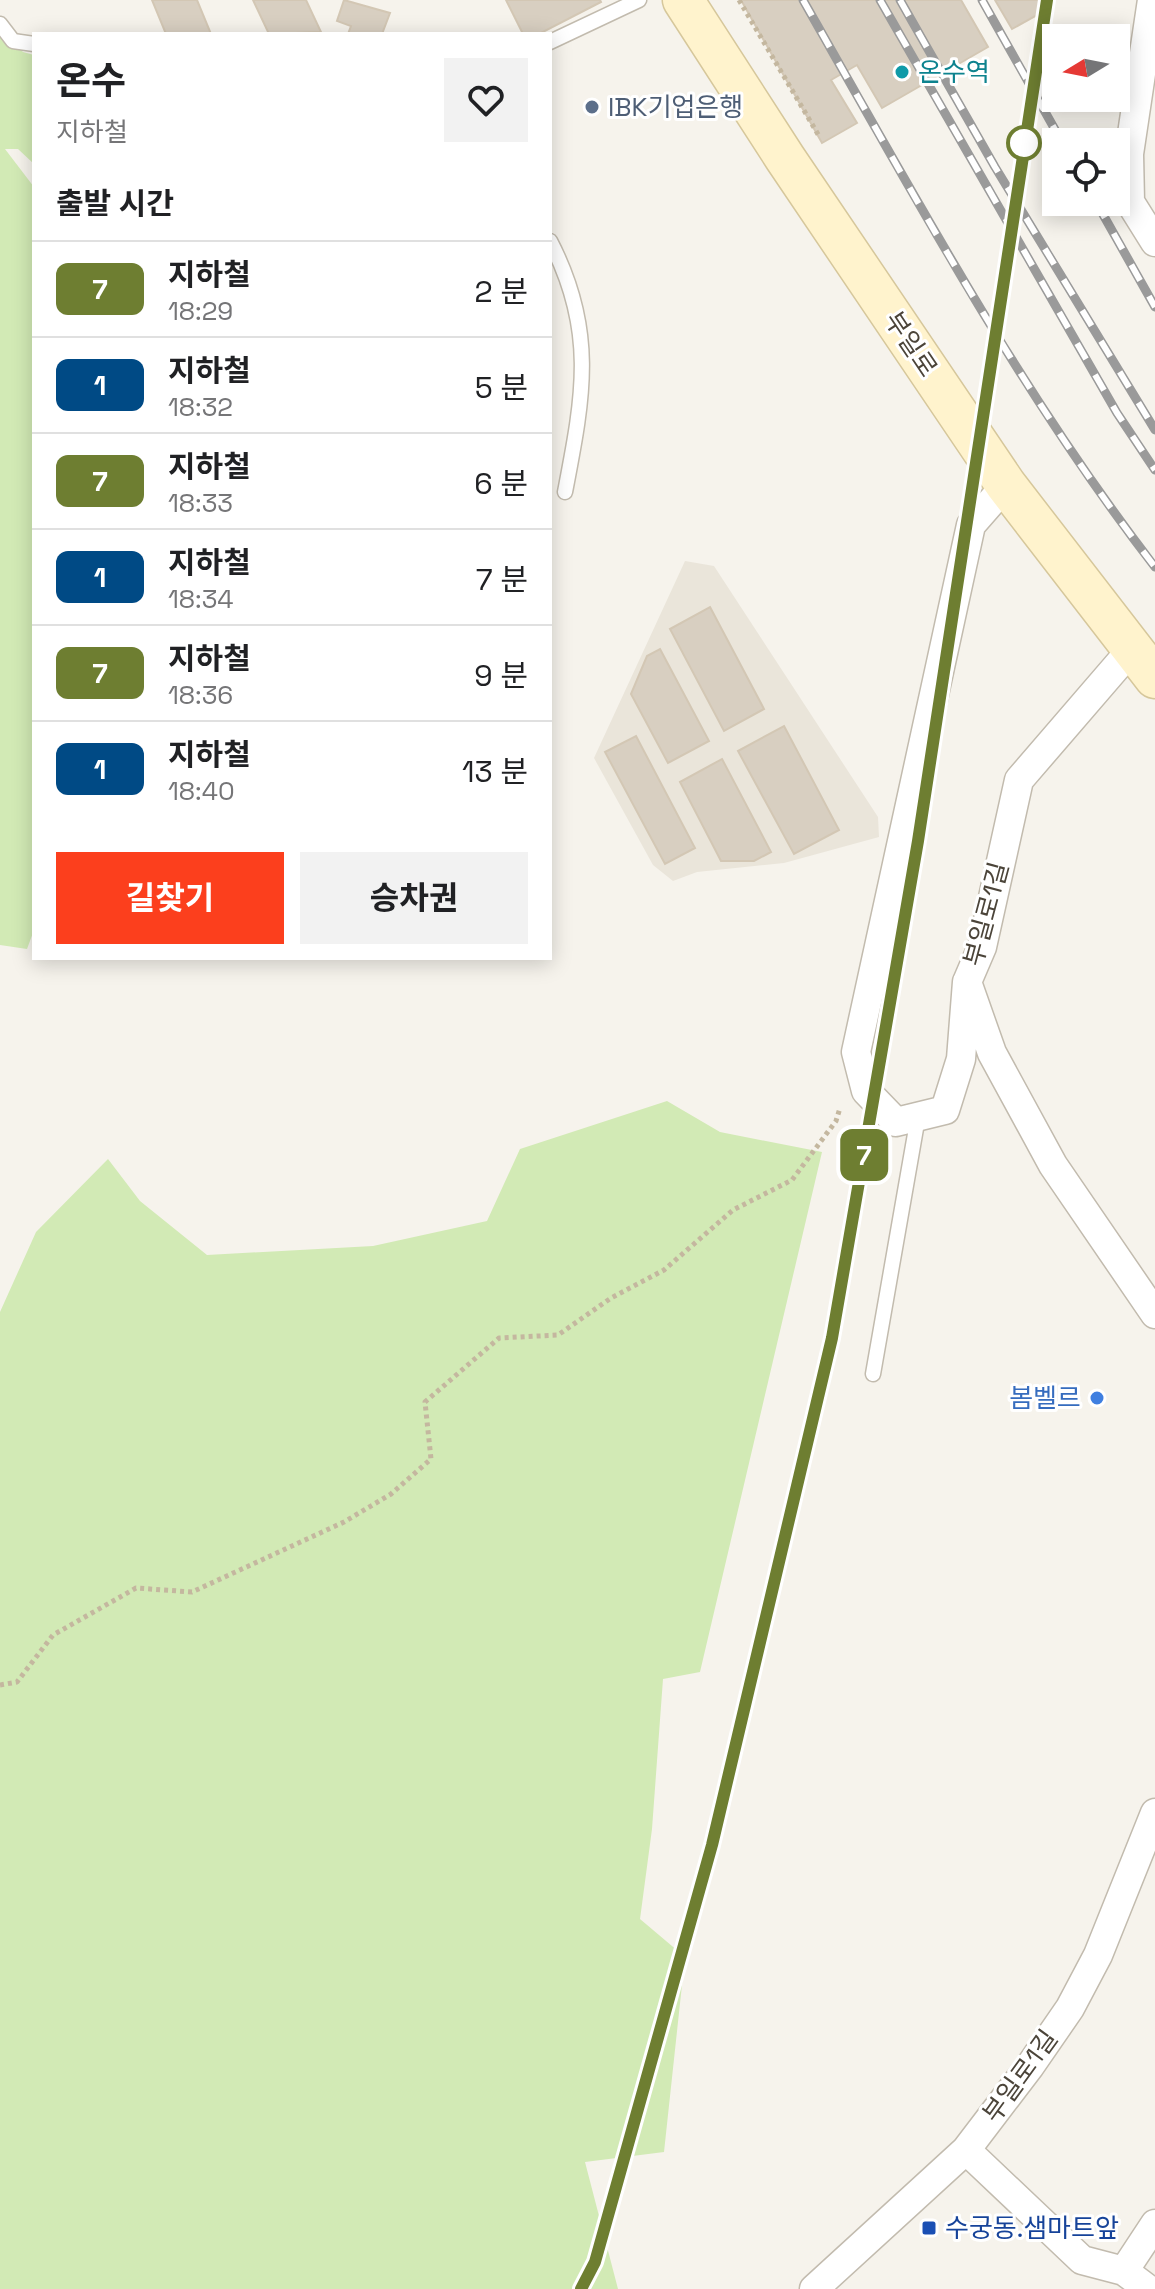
<!DOCTYPE html>
<html lang="ko">
<head>
<meta charset="utf-8">
<style>
	body { margin:0; font-family:"Space Grotesk","Noto Sans KR",sans-serif; background:#f2f2f2; color:#202124; height:100vh; display:flex; flex-direction:column; font-size:30px; white-space:nowrap }
	* { box-sizing:border-box; margin:0 }
	p { font-size:26px; color:#757577 }
	.icon { flex:none; width:44px; height:44px; fill:none; stroke:currentColor; stroke-width:2; stroke-linecap:round; stroke-linejoin:round }
	.map { position:relative; flex:1; overflow:hidden }
	.panel { position:absolute; left:32px; top:32px; width:520px; height:928px; display:flex; flex-direction:column; background:#fff; border-radius:0px; box-shadow:0 4px 20px #0003 }
	.panel>* { flex:none }
	.badge { padding:0 16px; border-radius:12px; font-size:28px; line-height:52px }
	.needle { width:52px; rotate:260deg }
	.controls { position:absolute; left:1042px; top:24px; display:grid; gap:16px }
	.controls a { display:grid; place-items:center; width:88px; height:88px; border-radius:0px; background:#fff; box-shadow:0 4px 20px #0003; font-size:40px }
	.map>.badge { position:absolute; translate:-50% -50%; box-shadow:0 0 0 4px #fff }
	h2 { padding:0 24px; font-size:30px; line-height:72px }
	.round { display:grid; place-items:center; flex:none; width:84px; height:84px; border-radius:0px; background:#f2f2f2 }
	.head { display:flex; align-items:center; justify-content:space-between; height:136px; padding:0 24px }
	h1 { font-size:38px; font-weight:700; line-height:60px }
	.primary-button { display:flex; gap:16px; margin-top:auto; padding:16px 24px }
	.primary-button a { flex:1; height:92px; border-radius:0px; background:#fc3f1d; color:#fff; font-size:32px; font-weight:700; line-height:92px; text-align:center }
	.primary-button a+a { background:#f2f2f2; color:#202124 }
	ul { padding:0; list-style:none }
	li { display:flex; align-items:center; gap:24px; height:96px; padding:0 24px; border-top:2px solid #e0e0e0 }
	li div { flex:1 }
	li b { display:block; font-size:30px }
	li em { font-style:normal }
	li .badge { min-width:88px; font-weight:700; text-align:center }
	.map>svg:first-child { display:block }
	.residential { fill:#eae5da }
	.green { fill:#d2eab5 }
	.building { fill:#d8cfc1; stroke:#d3c7b4; stroke-width:2 }
	.lines { fill:none; stroke-linecap:round; stroke-linejoin:round }
	.lane-casing { stroke:#c2bbae; stroke-width:17 }
	.street-casing { stroke:#c2bbae; stroke-width:31 }
	.secondary-casing { stroke:#d6c79b; stroke-width:43 }
	.path { stroke:#c4b79f; stroke-width:5; stroke-dasharray:4 4; stroke-linecap:butt }
	.lane { stroke:#fff; stroke-width:14 }
	.street { stroke:#fff; stroke-width:28 }
	.secondary { stroke:#fff3cd; stroke-width:40 }
	.rail-casing { stroke:#9a9a9a; stroke-width:9 }
	.rail { stroke:#fff; stroke-width:6; stroke-dasharray:18; stroke-linecap:butt }
	.line-casing { stroke:#fff; stroke-width:18 }
	.line { stroke:#6e7e31; stroke-width:12 }
	.culture-dot { fill:#0f9aa8; stroke:#fff; stroke-width:3 }
	.service-dot { fill:#5c6f8a; stroke:#fff; stroke-width:3 }
	.stop-dot { fill:#fff; stroke:#6e7e31; stroke-width:4 }
	.shop-dot { fill:#3f7fe0; stroke:#fff; stroke-width:3 }
	.transit-dot { fill:#1a4fb4; stroke:#fff; stroke-width:3 }
	.labels { text-anchor:middle; dominant-baseline:central; stroke-width:6; stroke-linejoin:round; paint-order:stroke }
	.culture-label { font-size:26px; fill:#0d838f; stroke:#fff; text-anchor:start }
	.service-label { font-size:26px; fill:#4e5e75; stroke:#fff; text-anchor:start }
	.street-label { font-size:26px; fill:#4b4439; stroke:#fff }
	.shop-label { font-size:26px; fill:#366cbe; stroke:#fff; text-anchor:end }
	.transit-label { font-size:26px; fill:#164399; stroke:#fff; text-anchor:start }
</style>
</head>
<body>
<div class="map">
<svg width="1155" height="2289" viewBox="0 0 1155 2289">
	<rect width="100%" height="100%" fill="#f6f3ec"/>
	<path class="residential" d="M685,561L714,566L878,817L879,837L784,863L697,872L673,881L653,865L594,758Z"/>
	<path class="green" d="M0,27L23,52L34,55V164L18,149H5L34,187V930L27,949L0,945Z
		M667,1101L720,1132L822,1152L700,1672L663,1679L652,1829L640,1919L685,1957L664,2152L585,2162L618,2289H0V1312L36,1232L108,1159L140,1201L207,1255L373,1246L487,1221L520,1149Z"/>
	<path class="building" d="M152,0H197L211,34H166Z
		M253,0H306L321,32L269,34Z
		M344,0L390,13L382,34H348L351,26L337,21Z
		M506,0H600L601,2L539,34H523Z
		M741,0H961L988,47L882,108L857,65L831,80L857,123L822,143Z
		M995,0H1050L1053,6L1012,29Z
		M710,607L764,709L724,731L670,629Z
		M660,649L709,741L668,763L631,694L647,656Z
		M784,726L839,830L794,854L738,751Z
		M636,736L695,848L665,864L605,752Z
		M722,759L771,852L754,861H721L680,782Z"/>
	<g class="lines">
		<defs>
			<path id="lane" d="M0,24L13,41L34,44
				M550,42L639,0
				M550,241C597,331 583,398 565,492
				M873,1374L918,1117"/>
			<path id="street" d="M1152,0L1129,154L1130,202L1155,242
				M1131,650L1019,780L982,947L967,982L992,1053L1053,1165L1155,1314
				M967,982L961,1059L945,1110L896,1122L866,1091L856,1052L971,525L1006,485
				M966,2150L1082,2260L1124,2271L1148,2289
				M1124,2271L1155,2224
				M814,2289L966,2150L1030,2066L1070,2008L1098,1955L1155,1813"/>
			<path id="secondary" d="M683,0L785,158L1006,485L1155,678"/>
		</defs>
		<use href="#lane" class="lane-casing"/>
		<use href="#street" class="street-casing"/>
		<use href="#secondary" class="secondary-casing"/>
		<path class="path" d="M739,0L819,136
			M0,1685L17,1682L53,1635L136,1588L192,1592L344,1522L391,1494L431,1459L425,1402L499,1338L558,1335L611,1298L664,1270L733,1210L792,1180L836,1121L840,1108"/>
		<use href="#lane" class="lane"/>
		<use href="#street" class="street"/>
		<use href="#secondary" class="secondary"/>
		<defs>
			<path id="rail" d="M803,0C913,193 1019,391 1155,567
				M880,0L1117,413L1155,470
				M900,0L995,167L1155,430
				M982,0L1062,142
				M1096,202L1155,307"/>
		</defs>
		<use href="#rail" class="rail-casing"/>
		<use href="#rail" class="rail"/>
	</g>
	<g class="lines">
		<defs>
			<path id="line" d="M581,2289L595,2262L712,1845L832,1338L918,841L1047,0"/>
		</defs>
		<use href="#line" class="line-casing"/>
		<use href="#line" class="line"/>
	</g>
	<circle class="culture-dot" cx="902" cy="72" r="8"/>
	<circle class="service-dot" cx="592" cy="107" r="8"/>
	<circle class="stop-dot" cx="1024" cy="143" r="16"/>
	<circle class="shop-dot" cx="1097" cy="1398" r="8"/>
	<rect class="transit-dot" x="921" y="2220" width="16" height="16" rx="4"/>
	<g class="labels">
		<g class="culture-label">
			<text x="918" y="72">온수역</text>
		</g>
		<g class="service-label">
			<text x="608" y="107">IBK기업은행</text>
		</g>
		<g class="street-label">
			<text transform="translate(911 344) rotate(56)">부일로</text>
			<text transform="translate(986 914) rotate(-75)">부일로1길</text>
			<text transform="translate(1020 2076) rotate(-54)">부일로1길</text>
		</g>
		<g class="shop-label">
			<text x="1081" y="1398">봄벨르</text>
		</g>
		<g class="transit-label">
			<text x="945" y="2228">수궁동.샘마트앞</text>
		</g>
	</g>
</svg>
<div class="controls">
<a><svg class="needle" viewBox="-14 -14 28 28"><path d="M0-13l5 13h-10z" fill="#e53935"/><path d="M0 13l5-13h-10z" fill="#757577"/></svg></a>
<a><svg class="icon" aria-label="locate" viewBox="0 0 24 24"><circle cx="12" cy="12" r="6"/><path d="M12 2v4M12 18v4M2 12h4M18 12h4"/></svg></a>
</div>
<b class="badge" style="left:864px;top:1155px;background:#6e7e31;color:#fff">7</b>
<section class="panel">
<div class="head"><div><h1>온수</h1><p>지하철</p></div><a class="round"><svg class="icon" aria-label="heart" viewBox="0 0 24 24"><path d="M12 20l-8-8c-3-5 5-10 8-4 3-6 11-1 8 4z"/></svg></a></div>
<h2>출발 시간</h2>
<ul>
<li><span class="badge" style="background:#6e7e31;color:#fff">7</span><div><b>지하철</b><p>18:29</p></div><em>2 분</em></li>
<li><span class="badge" style="background:#004a85;color:#fff">1</span><div><b>지하철</b><p>18:32</p></div><em>5 분</em></li>
<li><span class="badge" style="background:#6e7e31;color:#fff">7</span><div><b>지하철</b><p>18:33</p></div><em>6 분</em></li>
<li><span class="badge" style="background:#004a85;color:#fff">1</span><div><b>지하철</b><p>18:34</p></div><em>7 분</em></li>
<li><span class="badge" style="background:#6e7e31;color:#fff">7</span><div><b>지하철</b><p>18:36</p></div><em>9 분</em></li>
<li><span class="badge" style="background:#004a85;color:#fff">1</span><div><b>지하철</b><p>18:40</p></div><em>13 분</em></li>
</ul>
<div class="primary-button"><a>길찾기</a><a>승차권</a></div>
</section>
</div>
</body>
</html>
